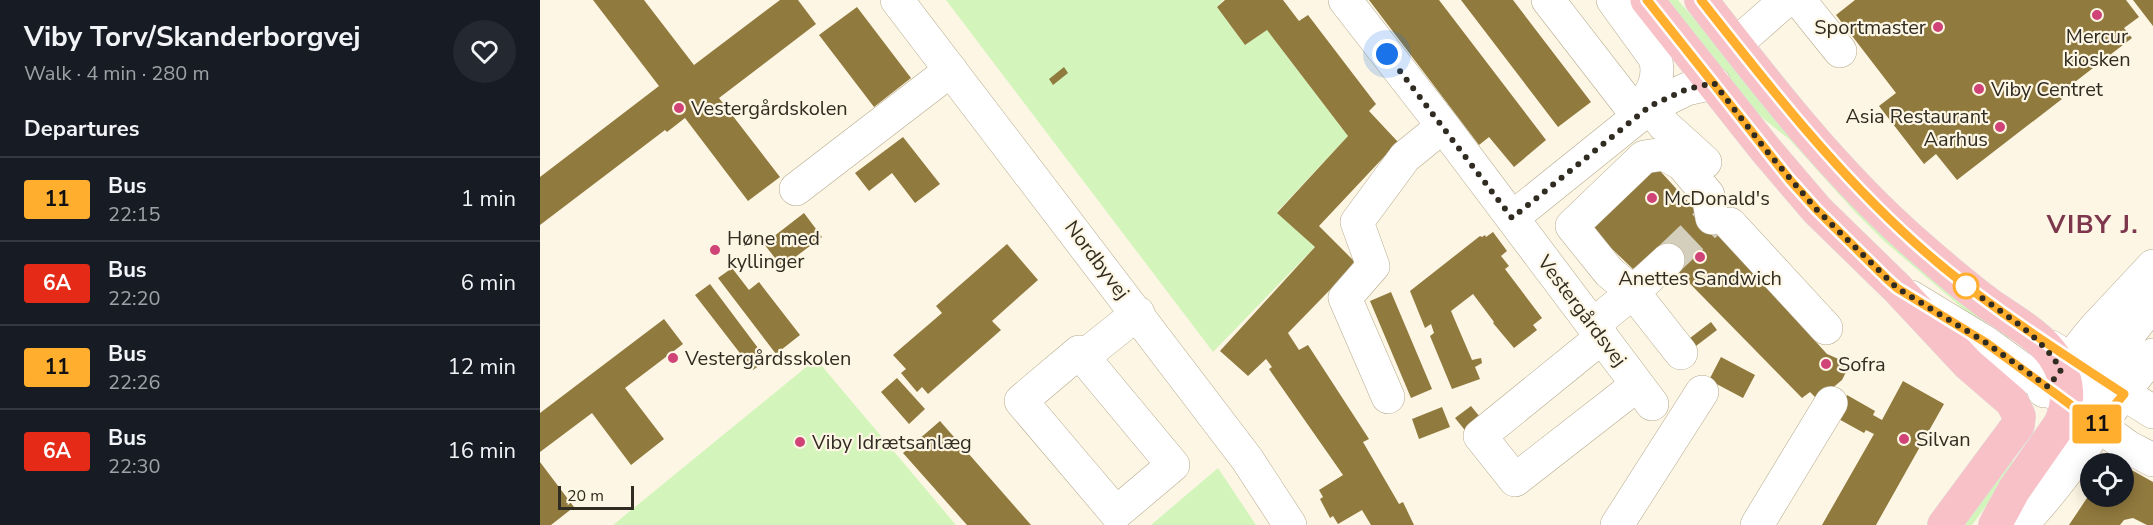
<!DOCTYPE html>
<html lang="en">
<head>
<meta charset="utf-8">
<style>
	body { margin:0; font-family:"Nunito Sans",sans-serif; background:#242831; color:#f1f3f6; height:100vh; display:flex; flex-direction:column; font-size:22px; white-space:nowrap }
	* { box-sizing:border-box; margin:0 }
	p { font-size:20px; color:#9ea1a6 }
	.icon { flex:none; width:33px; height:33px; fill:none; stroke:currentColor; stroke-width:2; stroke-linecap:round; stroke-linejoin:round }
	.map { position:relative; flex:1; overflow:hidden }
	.sheet { display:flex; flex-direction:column; background:#171b24; width:540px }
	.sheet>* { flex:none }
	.badge { padding:0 12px; border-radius:4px; font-size:21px; line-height:39px }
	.controls { position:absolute; left:1540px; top:453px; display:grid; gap:12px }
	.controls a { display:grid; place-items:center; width:54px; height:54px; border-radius:50%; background:#171b24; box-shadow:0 3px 15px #0003; font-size:30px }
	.scale { position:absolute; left:18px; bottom:15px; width:76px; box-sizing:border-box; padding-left:6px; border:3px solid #312c21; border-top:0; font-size:16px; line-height:21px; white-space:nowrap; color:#312c21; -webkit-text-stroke:4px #fdf6e4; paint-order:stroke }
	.you { position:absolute; width:30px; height:30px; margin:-15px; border:4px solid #fff; border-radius:50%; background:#1a73e8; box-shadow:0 0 0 9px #1a73e833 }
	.map>.badge { position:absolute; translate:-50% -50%; box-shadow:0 0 0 3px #fff }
	h2 { padding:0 24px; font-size:22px; line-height:54px }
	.round { display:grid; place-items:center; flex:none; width:63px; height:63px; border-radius:32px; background:#242831 }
	.head { display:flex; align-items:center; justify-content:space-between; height:102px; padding:0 24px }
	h1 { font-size:28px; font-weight:700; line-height:45px }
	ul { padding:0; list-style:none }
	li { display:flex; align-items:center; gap:18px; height:84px; padding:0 24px; border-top:2px solid #363941 }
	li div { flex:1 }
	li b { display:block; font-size:22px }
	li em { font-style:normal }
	li .badge { min-width:66px; font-weight:700; text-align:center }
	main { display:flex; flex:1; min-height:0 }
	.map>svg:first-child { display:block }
	.green { fill:#d3f5bc }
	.building { fill:#917a3e }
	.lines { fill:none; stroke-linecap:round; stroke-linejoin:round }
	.minor-tunnel { stroke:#d4cebd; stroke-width:33; stroke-dasharray:33 16; stroke-linecap:butt }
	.minor-casing { stroke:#b4a98c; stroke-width:34 }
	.major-casing { stroke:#dedddb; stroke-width:34 }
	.minor { stroke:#fff; stroke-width:33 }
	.major { stroke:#f8c1c7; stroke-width:33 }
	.line-casing { stroke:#fff; stroke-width:14 }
	.line { stroke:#ffae2d; stroke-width:9 }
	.walk { stroke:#312c21; stroke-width:6; stroke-dasharray:0 10.8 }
	.poi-dot { fill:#cf4376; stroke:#fdf6e4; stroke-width:2 }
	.stop-dot { fill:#fff; stroke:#ffae2d; stroke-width:3 }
	.labels { text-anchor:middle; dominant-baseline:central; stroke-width:4.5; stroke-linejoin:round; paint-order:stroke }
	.poi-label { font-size:20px; fill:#312c21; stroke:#fdf6e4; text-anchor:start }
	.street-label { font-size:20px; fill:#312c21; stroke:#fdf6e4 }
	.district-label { font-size:26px; font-weight:bold; letter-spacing:1.5px; fill:#7d374d; stroke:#fdf6e4 }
</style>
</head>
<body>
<main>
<section class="sheet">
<div class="head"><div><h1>Viby Torv/Skanderborgvej</h1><p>Walk · 4 min · 280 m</p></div><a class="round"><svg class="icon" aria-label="heart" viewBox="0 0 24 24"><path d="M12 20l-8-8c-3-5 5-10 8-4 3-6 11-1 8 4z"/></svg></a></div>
<h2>Departures</h2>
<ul>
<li><span class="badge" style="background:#ffae2d;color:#111">11</span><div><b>Bus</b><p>22:15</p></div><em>1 min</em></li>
<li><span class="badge" style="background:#e52b18;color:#fff">6A</span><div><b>Bus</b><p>22:20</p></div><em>6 min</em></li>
<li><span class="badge" style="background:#ffae2d;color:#111">11</span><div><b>Bus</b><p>22:26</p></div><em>12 min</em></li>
<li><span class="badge" style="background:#e52b18;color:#fff">6A</span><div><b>Bus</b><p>22:30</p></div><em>16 min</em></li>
</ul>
</section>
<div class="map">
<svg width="1613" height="525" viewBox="0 0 1613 525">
	<rect width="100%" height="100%" fill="#fdf6e4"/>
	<path class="green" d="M406,0H683L677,7L705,45L727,30L808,136L737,212L775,247L673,352Z
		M1124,0H1138L1222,98L1471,336L1467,341L1434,318L1345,242L1315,212L1250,140L1214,111Z
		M276,359L416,525H73Z
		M1470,460L1477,464L1432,525H1422Z
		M678,468L716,525H611Z"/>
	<path class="building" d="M53,0H104L154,65L240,0H258L276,24L179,98L240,177L208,201L145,118L127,132L125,130L0,225V177L119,86Z
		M685,0H743L759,21L768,15L836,104L829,111L858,142L779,226L816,263L748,333L759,350L768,345L829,439L823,442L859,504L863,502L874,525H831L822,510L798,524L793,516L790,518L780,499L783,497L779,490L803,475L729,369L732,367L726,359L708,376L680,351L775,247L737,213L808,136L727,30L705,45L677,7Z
		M829,0H899L1006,140L974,167L949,137L939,145Z
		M921,0H973L1051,102L1018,127Z
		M1315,0H1586L1599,17L1584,28L1592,38L1518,95L1522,99L1417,180L1396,154L1384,164L1339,106L1356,93L1296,15Z
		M1593,0H1613V26Z
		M317,7L371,78L334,107L279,35Z
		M524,67L528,73L513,85L509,79Z
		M363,137L400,184L375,203L352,173L329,191L315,173Z
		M1111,161L1287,354L1310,364L1302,380L1278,400L1270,392L1262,398L1117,250L1093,269L1046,224Z
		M264,213L282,237L242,267L224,244Z
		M953,232L967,251L961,256L969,266L965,269L1002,318L993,325L997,330L974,348L953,323L954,322L933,294L911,311L932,360L941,358L942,363L935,367L940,379L912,389L890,336L894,333L891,324L885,328L870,291L940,236L942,237L945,235L946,237Z
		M467,244L498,280L452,321L461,330L388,394L382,387L377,392L361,373L366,369L353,355L402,313L396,306Z
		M192,268L209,290L219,282L260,335L236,354L178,278Z
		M170,284L227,360L213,370L155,295Z
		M851,292L892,389L871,398L830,301Z
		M124,319L143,344L85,388L124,439L91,465L52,413L0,452V413Z
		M1171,322L1177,330L1156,346L1150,338Z
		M1181,357L1215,375L1203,398L1169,380Z
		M357,378L385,409L369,424L341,392Z
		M1363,381L1404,404L1336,525H1282L1334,434L1326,430L1324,433L1295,417L1307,395L1335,411L1333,415L1342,420Z
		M931,406L944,422L928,434L915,418Z
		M902,407L910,427L879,439L872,419Z
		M400,421L491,525H427L363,453Z
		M0,462L34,507L11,525H0Z
		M1584,468H1588L1613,482V525H1607L1593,518L1584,520L1580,525H1529L1551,492V496H1584Z"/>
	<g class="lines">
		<path class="minor-tunnel" d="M1128,260L1168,222"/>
		<defs>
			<path id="minor" d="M357,0L707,459L750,525
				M805,0L903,126L1112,404
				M1008,0L1097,115
				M1073,0L1115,58C1122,81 1109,96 1097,115
				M1259,0L1300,51
				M1196,44L1246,0
				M1110,107L1124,125L1165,162
				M256,189L411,70
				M972,218L1110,107L1147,89L1174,83
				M1190,224L1286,328
				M1371,297L1445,342L1588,447L1613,460
				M1053,325L1093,292L1128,260
				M1062,337L940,436L975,480L1097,385
				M1511,347L1613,412
				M539,352L633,465L576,513L481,401Z
				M1141,353L1093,292L1069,272L1032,226L1104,157L1124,154L1142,164L1168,195L1172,218
				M543,357L598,313
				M1504,391L1555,328L1613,266
				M848,397L805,298L833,266L817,222L865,157L903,126
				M1551,398L1557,376L1613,303
				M1077,525L1162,392
				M1217,525L1291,403
				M1481,525C1530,474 1567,410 1613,355"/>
			<path id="major" d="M1107,0L1225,149L1277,210L1357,288L1428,364L1472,402L1479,416L1478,425L1404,525
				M1161,0C1227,85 1294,172 1375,243C1399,264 1423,285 1449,304C1470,319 1498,334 1513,355C1528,377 1531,400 1520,424L1474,490L1455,525"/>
		</defs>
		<use href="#minor" class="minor-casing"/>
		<use href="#major" class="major-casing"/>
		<use href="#minor" class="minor"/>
		<use href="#major" class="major"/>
	</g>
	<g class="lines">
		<defs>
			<path id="line" d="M1107,0L1250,180L1277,210L1347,279L1357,288L1445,342L1558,425L1584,394C1511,346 1439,301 1374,242C1294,170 1228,85 1161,0"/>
		</defs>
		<use href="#line" class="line-casing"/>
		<use href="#line" class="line"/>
		<path class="walk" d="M847,54L972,218L1110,106L1147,89L1174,83L1225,149L1277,210L1357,288L1445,342L1508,387L1521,370C1500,333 1459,312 1426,286"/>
	</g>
	<g class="poi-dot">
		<circle cx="1557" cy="15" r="6"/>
		<circle cx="1398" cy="27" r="6"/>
		<circle cx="1439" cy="89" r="6"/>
		<circle cx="139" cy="108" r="6"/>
		<circle cx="1460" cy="127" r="6"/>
		<circle cx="1112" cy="198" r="6"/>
		<circle cx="175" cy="250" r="6"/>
		<circle cx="1160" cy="257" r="6"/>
		<circle cx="133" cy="358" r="6"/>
		<circle cx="1286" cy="364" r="6"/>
		<circle cx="1364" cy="439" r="6"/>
		<circle cx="260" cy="442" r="6"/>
	</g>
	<circle class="stop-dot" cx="1426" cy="286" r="12"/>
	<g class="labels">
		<g class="poi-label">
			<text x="1386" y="27" text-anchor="end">Sportmaster</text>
			<text x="1557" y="36" text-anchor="middle">Mercur<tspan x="1557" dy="23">kiosken</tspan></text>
			<text x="1451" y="89">Viby Centret</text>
			<text x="151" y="108">Vestergårdskolen</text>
			<text x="1448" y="116" text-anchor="end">Asia Restaurant<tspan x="1448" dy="23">Aarhus</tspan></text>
			<text x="1124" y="198">McDonald's</text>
			<text x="187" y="238">Høne med<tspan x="187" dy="23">kyllinger</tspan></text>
			<text x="1160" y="278" text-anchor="middle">Anettes Sandwich</text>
			<text x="145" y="358">Vestergårdsskolen</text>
			<text x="1298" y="364">Sofra</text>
			<text x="1376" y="439">Silvan</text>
			<text x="272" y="442">Viby Idrætsanlæg</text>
		</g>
		<g class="street-label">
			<text transform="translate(557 260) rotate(53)">Nordbyvej</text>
			<text transform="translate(1042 311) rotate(53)">Vestergårdsvej</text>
		</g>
		<g class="district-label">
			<text x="1553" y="224">VIBY J.</text>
		</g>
	</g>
</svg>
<div class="controls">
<a><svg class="icon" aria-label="locate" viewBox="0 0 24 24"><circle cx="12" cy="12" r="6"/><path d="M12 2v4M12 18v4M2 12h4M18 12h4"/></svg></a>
</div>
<div class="scale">20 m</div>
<div class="you" style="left:847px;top:54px"></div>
<b class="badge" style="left:1557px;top:424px;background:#ffae2d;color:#111">11</b>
</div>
</main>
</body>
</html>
